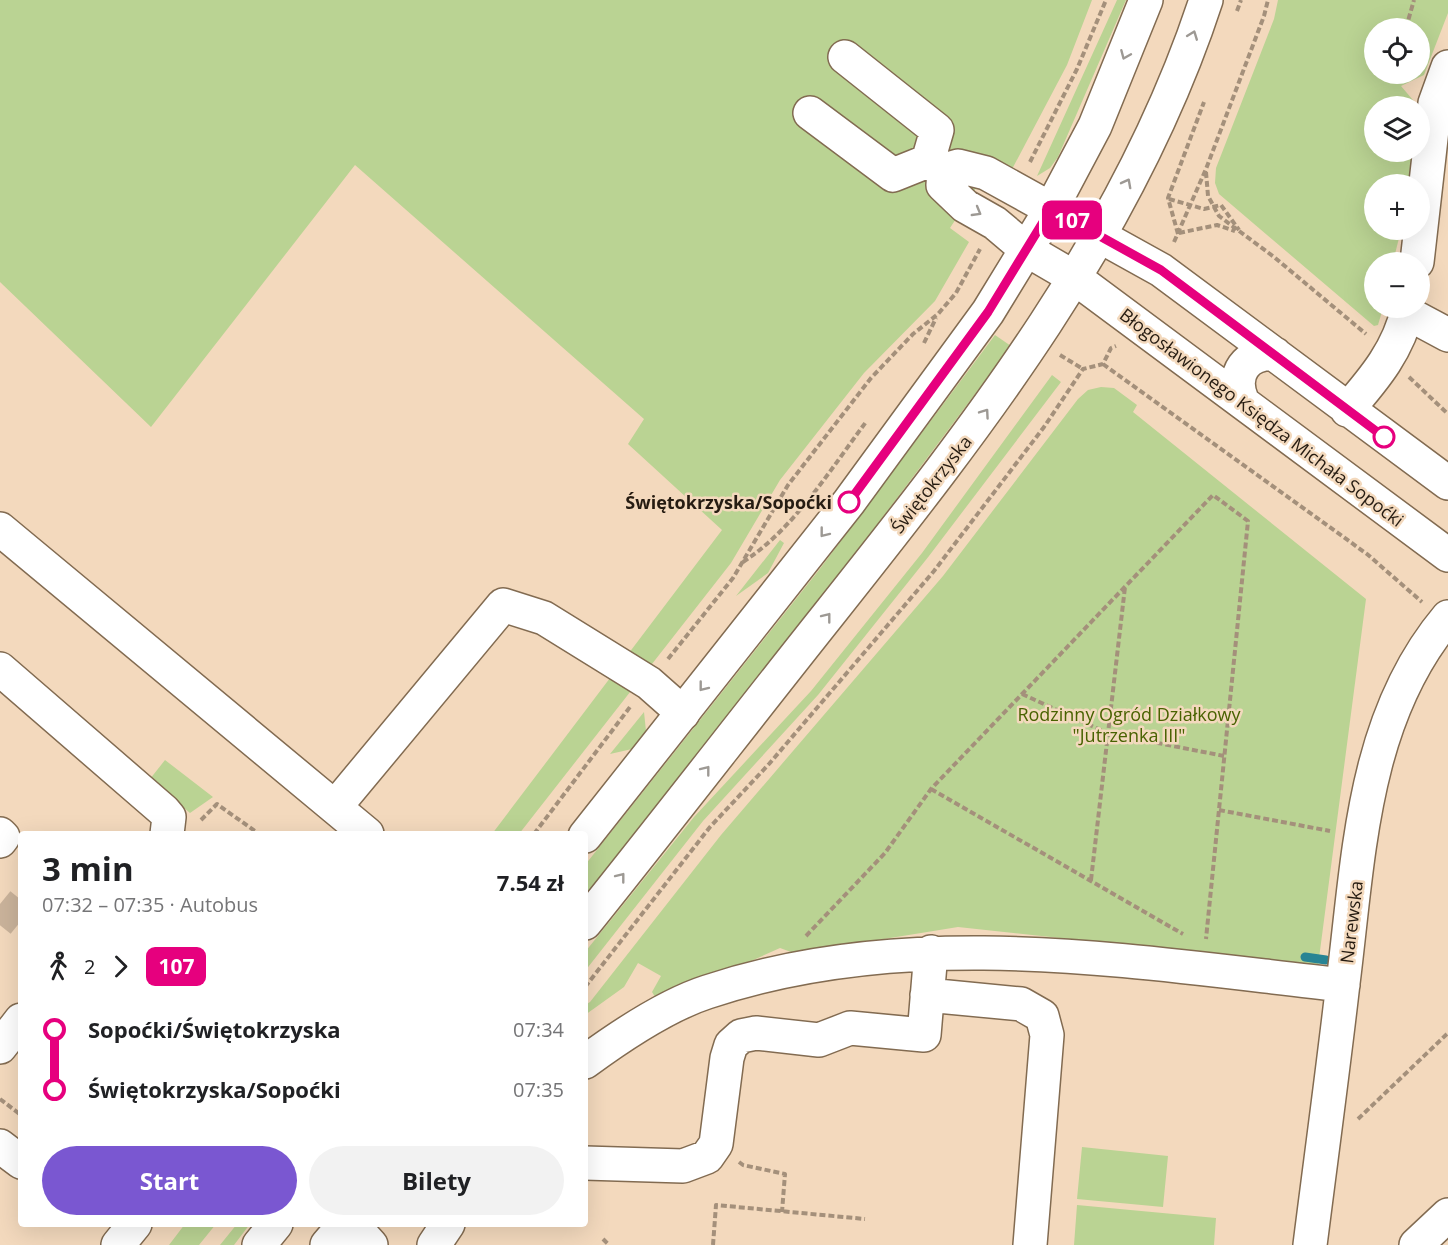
<!DOCTYPE html>
<html lang="pl">
<head>
<meta charset="utf-8">
<style>
	body { margin:0; font-family:"Open Sans",sans-serif; background:#f2f2f2; color:#202124; height:100vh; display:flex; flex-direction:column; font-size:22px; white-space:nowrap }
	* { box-sizing:border-box; margin:0 }
	p { font-size:20px; color:#757577 }
	.icon { flex:none; width:33px; height:33px; fill:none; stroke:currentColor; stroke-width:2; stroke-linecap:round; stroke-linejoin:round }
	.map { position:relative; flex:1; overflow:hidden }
	.side { position:absolute; left:18px; top:831px; width:570px; height:396px; display:flex; flex-direction:column; background:#fff; border-radius:6px; box-shadow:0 6px 24px #0002 }
	.side>* { flex:none }
	.badge { padding:0 12px; border-radius:9px; font-size:21px; line-height:39px }
	.tools { position:absolute; left:1364px; top:18px; display:grid; gap:12px }
	.tools a { display:grid; place-items:center; width:66px; height:66px; border-radius:50%; background:#fff; box-shadow:0 6px 24px #0002; font-size:30px }
	.map>.badge { position:absolute; translate:-50% -50%; box-shadow:0 0 0 3px #fff }
	.legs { display:flex; align-items:center; gap:9px; height:66px; padding:0 24px; font-size:20px }
	.legs p { margin-inline-start:auto }
	.head { display:flex; align-items:center; justify-content:space-between; height:102px; padding:0 24px }
	h1 { font-size:33px; font-weight:700; line-height:45px }
	.button { display:flex; gap:12px; margin-top:auto; padding:12px 24px }
	.button a { flex:1; height:69px; border-radius:36px; background:#7a57d1; color:#fff; font-size:24px; font-weight:700; line-height:69px; text-align:center }
	.button a+a { background:#f2f2f2; color:#202124 }
	ul { padding:0 24px; list-style:none }
	li { display:flex; align-items:center; gap:21px; height:60px; font-size:22px }
	li i { display:grid; place-items:center; width:9px; height:100%; margin:0 8px; background:currentColor }
	li i::after { content:''; width:15px; height:15px; margin:-8px; border:4px solid; border-radius:50%; background:#fff }
	li p { margin-inline-start:auto }
	li:first-child i { background:linear-gradient(#0000 50%,currentColor 0) }
	li:last-child i { background:linear-gradient(currentColor 50%,#0000 0) }
	.map>svg:first-child { display:block }
	.green { fill:#bad393; fill-rule:evenodd }
	.lines { fill:none; stroke-linecap:round; stroke-linejoin:round }
	.stream { stroke:#278494; stroke-width:9 }
	.minor-tunnel { stroke:#cab39b; stroke-width:33; stroke-dasharray:33 16; stroke-linecap:butt }
	.minor-casing { stroke:#826b51; stroke-width:36 }
	.major-casing { stroke:#826b51; stroke-width:36 }
	.path { stroke:#a4907b; stroke-width:4; stroke-dasharray:6 3; stroke-linecap:butt }
	.minor { stroke:#fff; stroke-width:33 }
	.major { stroke:#fff; stroke-width:33 }
	.oneway { stroke:#9d9994 }
	.line-1-casing { stroke:#fff; stroke-width:14 }
	.line-1 { stroke:#e6007e; stroke-width:9 }
	.stop-1-dot { fill:#fff; stroke:#e6007e; stroke-width:3 }
	.labels { text-anchor:middle; dominant-baseline:central; stroke-width:5; stroke-linejoin:round; paint-order:stroke }
	.street-label { font-size:18px; fill:#261c12; stroke:#f3d9bd }
	.stop-label { font-size:18px; font-weight:bold; fill:#261c12; stroke:#f3d9bd; text-anchor:end }
	.park-label { font-size:18px; fill:#486200; stroke:#f3d9bd }
</style>
</head>
<body>
<div class="map">
<svg width="1448" height="1245" viewBox="0 0 1448 1245">
	<rect width="100%" height="100%" fill="#f3d9bd"/>
	<path class="green" d="M0,0H1092L1067,65L1010,173H986L950,228L969,242L935,301L864,373L780,480L731,563L519,834H492L722,530L628,444L644,419L355,165L151,427L0,282Z
		M1117,0H1126L1058,157L1050,168L1037,176Z
		M1278,0H1448V13L1424,75L1401,86L1418,106H1374V152H1414L1411,184H1374V230H1401L1393,262H1374V308H1383L1378,325L1374,326L1219,194L1215,183L1216,168L1274,19ZM1374,28H1419V74H1374Z
		M995,335L1011,346L835,581L585,896V865L819,570Z
		M1052,375L1061,382L929,556L818,695L703,821L585,971V952L694,817L811,691L922,553Z
		M1101,387L1114,388L1137,405L1133,412L1366,599L1318,966L958,927L810,951L791,952L780,948L689,989L657,1000L652,992L661,976L638,963L624,987L585,1015V1005L590,1002L721,835L943,576L1078,399L1088,390Z
		M780,540L784,543L768,573L736,596Z
		M644,712L646,731L632,749L610,754Z
		M165,760L213,797L190,813L150,779Z
		M1082,1147L1168,1156L1163,1207L1077,1199Z
		M1077,1205L1216,1218L1214,1245H1074Z
		M185,1224H216L199,1245H169Z
		M237,1224H250L234,1245H220Z"/>
	<g class="lines">
		<path class="stream" d="M1305,957L1326,960"/>
		<path class="minor-tunnel" d="M0,904L21,921"/>
		<defs>
			<path id="minor" d="M845,57L937,130L928,161
				M810,113L893,175L928,161L944,170L958,166L986,173L1161,270L1448,483
				M944,170L943,185L965,206L995,223L1027,250L1075,278L1448,555
				M1417,262L1435,103L1448,67
				M1407,313L1448,335
				M1242,400C1231,374 1246,352 1275,354
				M1347,410C1375,378 1399,349 1408,308
				M0,529L367,834
				M0,669L164,811L169,817L167,834
				M335,807L503,605L544,618L649,683L683,713
				M0,834L3,837L0,841
				M927,995L1021,1004L1042,1016L1047,1035L1030,1245
				M0,1047L21,1020
				M585,1062C619,1037 667,1005 707,992C914,923 1132,962 1343,985
				M0,1146L21,1162
				M585,1163L683,1166L707,1157L716,1144L727,1058L731,1045L741,1036L756,1033L819,1040L850,1028L924,1035L931,952
				M352,1224L371,1245
				M118,1245L135,1224
				M434,1245L448,1224
				M1310,1245C1321,1158 1333,1070 1343,983C1359,856 1362,719 1448,617
				M1416,1245L1448,1215"/>
			<path id="major" d="M585,836L849,502L988,312L1051,209L1095,126L1146,0
				M585,923C667,821 747,717 829,614C979,425 1130,233 1206,0
				M259,1245L276,1224
				M327,1245L345,1224"/>
		</defs>
		<use href="#minor" class="minor-casing"/>
		<use href="#major" class="major-casing"/>
		<path class="path" d="M1237,11L1241,0
			M1406,28L1414,0
			M1030,162L1077,69L1106,0
			M1206,172L1208,196L1219,216L1274,257L1366,334
			M1169,199L1204,209L1221,205L1239,230
			M1179,233L1217,225L1235,231
			M1178,234L1168,198L1204,102
			M1174,242L1206,169L1264,16L1268,0
			M924,343L936,318
			M1060,355L1083,369
			M1103,364L1367,554L1422,602
			M1409,377L1448,414
			M743,562C794,529 830,470 866,422
			M668,659L733,578L788,485L871,378L913,334L938,314L956,293L980,249
			M1022,694L1107,733L1224,756
			M931,789L1183,934
			M1219,810L1330,831
			M201,820L217,804L259,834
			M534,834L630,707
			M1091,880L1125,587
			M806,936L885,853L931,789L1213,495L1248,521L1206,939
			M585,987L710,827L769,764L934,571L1044,427L1083,369L1103,364L1111,348L1116,346
			M0,1099L21,1115
			M1358,1119L1448,1033
			M739,1162L743,1165L785,1174L782,1212
			M603,1239L609,1245
			M713,1245L716,1205L865,1219"/>
		<use href="#minor" class="minor"/>
		<use href="#major" class="major"/>
	</g>
	<defs><path id="oneway-chevron" d="M-2-3.5L2.5 0L-2 3.5" fill="none" stroke-width="1.6" stroke-linecap="round" stroke-linejoin="round" transform="scale(1.5)"/></defs>
	<g class="oneway">
		<use href="#oneway-chevron" transform="translate(1193 35) rotate(-69)"/>
		<use href="#oneway-chevron" transform="translate(1125 55) rotate(113)"/>
		<use href="#oneway-chevron" transform="translate(1127 183) rotate(-62)"/>
		<use href="#oneway-chevron" transform="translate(977 212) rotate(30)"/>
		<use href="#oneway-chevron" transform="translate(985 413) rotate(-55)"/>
		<use href="#oneway-chevron" transform="translate(824 533) rotate(128)"/>
		<use href="#oneway-chevron" transform="translate(827 617) rotate(-52)"/>
		<use href="#oneway-chevron" transform="translate(703 687) rotate(128)"/>
		<use href="#oneway-chevron" transform="translate(706 770) rotate(-52)"/>
		<use href="#oneway-chevron" transform="translate(621 877) rotate(-52)"/>
	</g>
	<g class="lines">
		<defs>
			<path id="line-1" d="M849,502L988,312L1051,209L1161,270L1384,437"/>
		</defs>
		<use href="#line-1" class="line-1-casing"/>
		<use href="#line-1" class="line-1"/>
	</g>
	<g class="stop-1-dot">
		<circle cx="1384" cy="437" r="10"/>
		<circle cx="849" cy="502" r="10"/>
	</g>
	<g class="labels">
		<g class="street-label">
			<text transform="translate(1262 417) rotate(37)">Błogosławionego Księdza Michała Sopoćki</text>
			<text transform="translate(931 484) rotate(-52)">Świętokrzyska</text>
			<text transform="translate(1351 922) rotate(-83)">Narewska</text>
		</g>
		<g class="stop-label">
			<text x="832" y="502">Świętokrzyska/Sopoćki</text>
		</g>
		<g class="park-label">
			<text x="1129" y="714">Rodzinny Ogród Działkowy<tspan x="1129" dy="21">"Jutrzenka III"</tspan></text>
		</g>
	</g>
</svg>
<div class="tools">
<a><svg class="icon" aria-label="locate" viewBox="0 0 24 24"><circle cx="12" cy="12" r="6"/><path d="M12 2v4M12 18v4M2 12h4M18 12h4"/></svg></a>
<a><svg class="icon" aria-label="layers" viewBox="0 0 24 24"><path d="M12 4l9 5-9 5-9-5zM3 14l9 5 9-5"/></svg></a>
<a>+</a>
<a>−</a>
</div>
<b class="badge" style="left:1072px;top:220px;background:#e6007e;color:#fff">107</b>
<section class="side">
<div class="head"><div><h1>3 min</h1><p>07:32 – 07:35 · Autobus</p></div><b>7.54 zł</b></div>
<div class="legs"><svg class="icon" aria-label="walk" viewBox="0 0 24 24"><circle cx="13" cy="4" r="2"/><path d="M13 8l-2 6 4 7M11 14l-3 7M7 12l3-4h3l4 4"/></svg>2<svg class="icon" aria-label="forward" viewBox="0 0 24 24"><path d="M9 5l7 7-7 7"/></svg><b class="badge" style="background:#e6007e;color:#fff">107</b></div>
<ul>
<li><i style="color:#e6007e"></i><b>Sopoćki/Świętokrzyska</b><p>07:34</p></li>
<li><i style="color:#e6007e"></i><b>Świętokrzyska/Sopoćki</b><p>07:35</p></li>
</ul>
<div class="button"><a>Start</a><a>Bilety</a></div>
</section>
</div>
</body>
</html>
